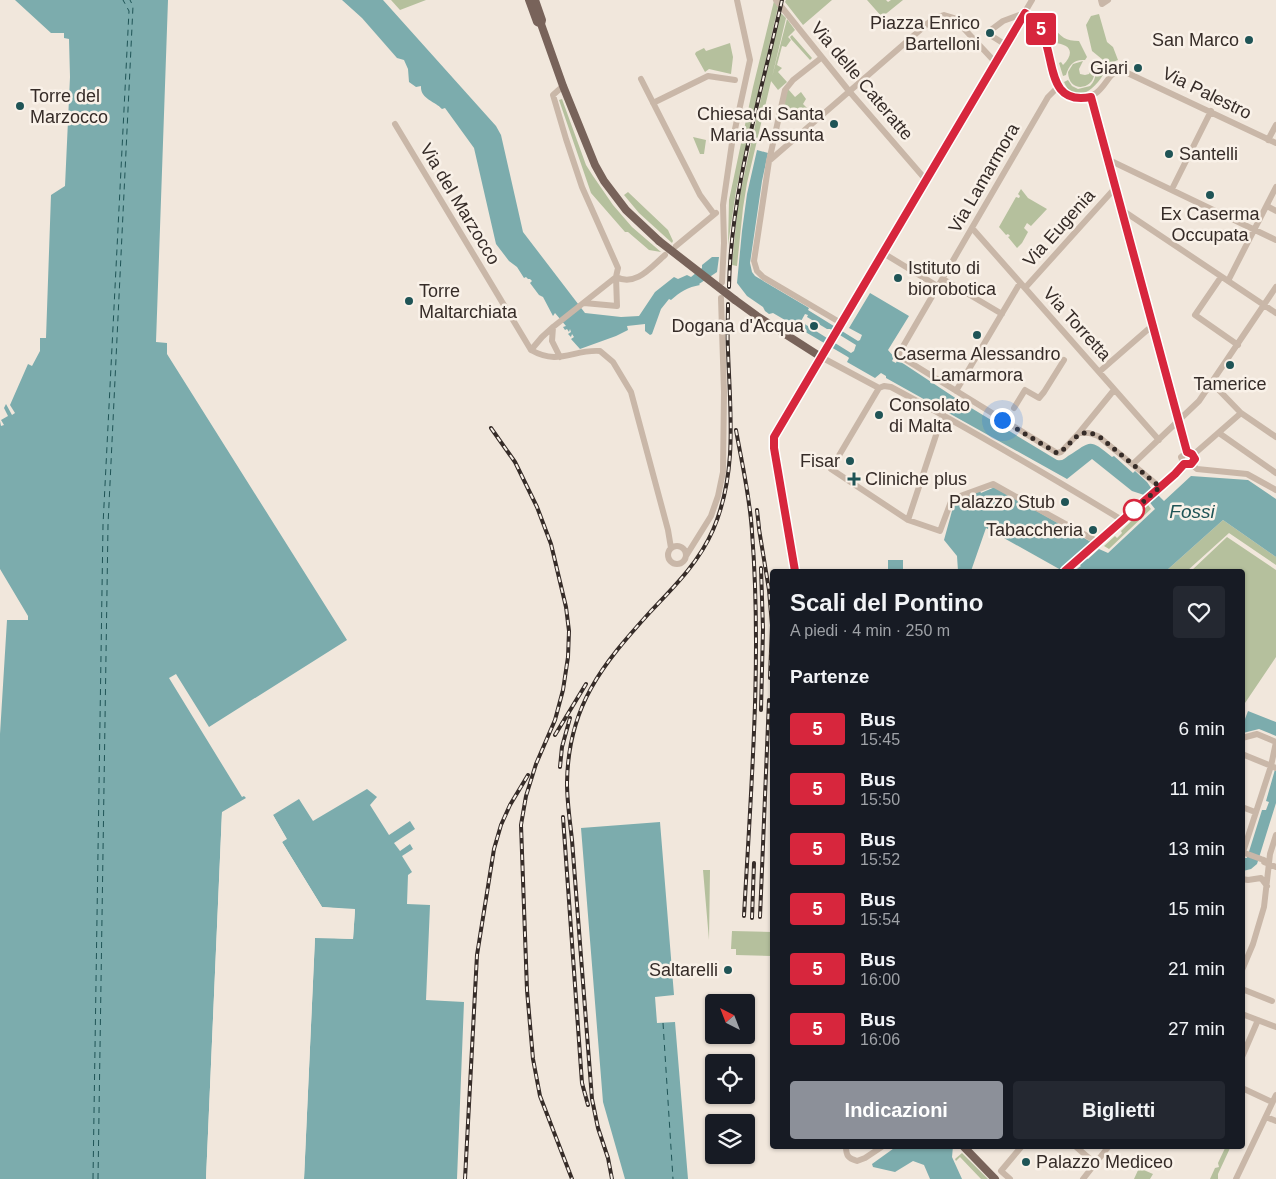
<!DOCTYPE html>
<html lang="it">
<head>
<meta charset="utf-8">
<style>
	body { margin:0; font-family:Helvetica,sans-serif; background:#242831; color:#f1f3f6; height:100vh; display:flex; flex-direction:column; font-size:19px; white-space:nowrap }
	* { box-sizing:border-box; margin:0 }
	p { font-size:16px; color:#9ea1a6 }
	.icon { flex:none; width:28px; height:28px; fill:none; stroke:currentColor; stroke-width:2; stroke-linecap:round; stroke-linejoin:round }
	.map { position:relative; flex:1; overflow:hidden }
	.drawer { position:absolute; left:770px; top:569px; width:475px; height:580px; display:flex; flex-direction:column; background:#171b24; border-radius:5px; box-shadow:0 1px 4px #0004 }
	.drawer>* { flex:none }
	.badge { padding:0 10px; border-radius:4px; font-size:18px; line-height:32px }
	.needle { width:32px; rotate:318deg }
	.tools { position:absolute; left:705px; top:994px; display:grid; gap:10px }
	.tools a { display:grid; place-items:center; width:50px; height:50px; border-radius:5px; background:#171b24; box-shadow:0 1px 4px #0004; font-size:25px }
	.you { position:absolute; width:25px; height:25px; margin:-12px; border:4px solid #fff; border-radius:50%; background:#1a73e8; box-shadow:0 0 0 8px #1a73e833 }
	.map>.badge { position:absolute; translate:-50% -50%; box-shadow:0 0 0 2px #fff }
	h2 { padding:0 20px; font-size:19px; line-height:45px }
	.round { display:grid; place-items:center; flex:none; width:52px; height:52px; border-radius:5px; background:#242831 }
	.headline { display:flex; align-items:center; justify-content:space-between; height:85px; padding:0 20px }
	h1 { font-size:24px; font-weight:700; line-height:38px }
	.button { display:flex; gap:10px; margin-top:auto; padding:10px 20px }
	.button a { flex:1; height:58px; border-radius:5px; background:#8c9099; color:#fff; font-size:20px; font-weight:700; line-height:58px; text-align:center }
	.button a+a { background:#242831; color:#f1f3f6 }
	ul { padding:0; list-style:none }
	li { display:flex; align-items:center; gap:15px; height:60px; padding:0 20px }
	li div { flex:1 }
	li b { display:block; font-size:19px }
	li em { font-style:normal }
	li .badge { min-width:55px; font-weight:700; text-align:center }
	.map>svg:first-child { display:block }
	.green { fill:#b5c09d }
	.water { fill:#7cacad; fill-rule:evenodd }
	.pier { fill:#f1e7dc }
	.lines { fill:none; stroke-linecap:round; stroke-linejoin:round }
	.ferry { stroke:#1f5456; stroke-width:1; stroke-dasharray:6 5; stroke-linecap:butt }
	.minor { stroke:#c9b7a8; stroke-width:6 }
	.major { stroke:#78635a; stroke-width:8 }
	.rail-casing { stroke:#362c28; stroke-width:4 }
	.rail { stroke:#f9f1e8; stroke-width:2; stroke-dasharray:5.5; stroke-linecap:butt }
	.major-bridge { stroke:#78635a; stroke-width:8 }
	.line-casing { stroke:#fff; stroke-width:11 }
	.line { stroke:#d7263d; stroke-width:8 }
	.walk { stroke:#362c28; stroke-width:5; stroke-dasharray:0 9 }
	.poi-dot { fill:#1f5456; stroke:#f9f1e8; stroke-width:2 }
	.stop-dot { fill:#fff; stroke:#d7263d; stroke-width:2.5 }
	.labels { text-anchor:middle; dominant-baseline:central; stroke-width:5; stroke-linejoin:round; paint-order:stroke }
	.poi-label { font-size:18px; fill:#362c28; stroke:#f9f1e8; text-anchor:end }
	.street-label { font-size:18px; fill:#362c28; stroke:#f9f1e8 }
	.water-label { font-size:19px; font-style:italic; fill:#1f5456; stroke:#f9f1e8 }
</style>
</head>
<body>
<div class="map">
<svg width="1276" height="1179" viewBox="0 0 1276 1179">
	<rect width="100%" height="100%" fill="#f1e7dc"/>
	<path class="green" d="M391,0H426L400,10Z
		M786,0H832L803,25L785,2Z
		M867,0H886L888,2L891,0H903L882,17Z
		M774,1L778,7L736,191L728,245L729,200L753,87Z
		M780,12L786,18L747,183L743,208L737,266L732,265L738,203Z
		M1099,14L1107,42L1113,47L1118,60L1108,64L1092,51L1086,25L1091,16Z
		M787,19L795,30L788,37L791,40L786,47L782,46L777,65L782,68L778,72L787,82L778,90L771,81Z
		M1053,26C1060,37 1066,41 1079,41L1087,57L1085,60C1074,59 1069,65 1066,75L1063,76L1059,63L1061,62L1063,65C1075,53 1071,44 1054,43L1049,28Z
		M792,35L812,58L810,60L791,39L790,37Z
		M730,43L733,57L731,74L709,69L705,72L695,54L696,52L704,48L706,51Z
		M1092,60L1100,65L1098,68L1099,69L1098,71L1103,75C1094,90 1074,106 1064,82L1068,80L1072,86L1078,89L1090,86C1097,79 1097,70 1090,63Z
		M1083,61L1079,69L1080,74L1085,75L1089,74L1091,70L1090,64C1106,85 1069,99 1068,72L1073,64Z
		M788,89L795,97L801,92L806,99L803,104L807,108L792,121L782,107Z
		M562,99L586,165L593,176L613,205L632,227L661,252L649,250L628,232H625L591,193L559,100Z
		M693,137L706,140L704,154H700Z
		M1021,189L1028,198L1047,209L1031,226L1027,223L1024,228L1028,232L1022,243L1017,248L1008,237L1010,236L1008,234L1006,235L999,227L1016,197L1019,198L1020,196L1018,194Z
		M628,192L668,230L673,241L672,243L639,213L624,195Z
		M1148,505L1151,509L1109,549L1104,546L1115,536L1117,538L1122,533L1121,531Z
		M1223,520L1276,557V565L1229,533L1187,571H1166Z
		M1227,537L1276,570V657L1245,703H1243L1242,571H1191Z
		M703,870H710L709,940Z
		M732,931L772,932L771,956L736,955V949H731Z
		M1226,1146H1231L1218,1174V1179H1210L1215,1168L1219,1167L1218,1163Z
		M962,1153L988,1179H981L960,1157L956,1161L955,1159Z
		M1139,1168L1153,1174L1150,1179H1134Z"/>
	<path class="water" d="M15,0H168L156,342L167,343V354L347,640L209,727L176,674L169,678L242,797L244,796L246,798L222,812L206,1179H0V734L7,620H28V616L0,569V421L1,426L4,425L1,420L8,416L4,408L6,404L12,415L15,413L10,405L28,364L32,366L40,351V338H46L51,195L65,186L70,77L69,39L64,38V33H51Z
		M342,0H383L496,126L501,135L523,232L585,313L621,317L639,316L655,292L674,277L678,279L687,275L691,277L702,268V265L712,257H719L717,272L699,284L700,285C688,287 680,292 671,300L669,299L661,309L652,334L650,335L645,331V324L627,326L628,330L616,336L580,349L571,339L574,337L572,334L571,337L568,334L571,332L570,329L569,332L567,329L565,330L563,327L566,326L555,313L553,316L543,297L539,295L530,283L532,281L530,279H528L526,277L524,278L517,267L509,261L496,244L474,148L445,108L442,109C435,101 420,99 421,86L416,87L409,82L408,69L404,60L397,58L362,18Z
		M757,150L768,153L762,181L750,263L752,272L755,276L809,308L808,310L858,341L860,340L862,335L849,328L870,293L909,316L888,350L894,357L892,361L896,363L897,360L904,364L963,403L1057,460C1063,461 1064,459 1068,456C1091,442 1088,437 1112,457L1114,456L1133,473L1135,471L1147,482L1156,495L1159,496L1164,501L1191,476L1248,480L1276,499V557L1223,520L1166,571H1074L1081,566L1073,559L1061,570L986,528L971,571H958L957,556L944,540L955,500L980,491L981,493L995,487L1091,542L1080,552L1088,559L1099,549L1108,553L1155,509L1144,495L1132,491L1092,459L1067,479L886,378V376L881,373L875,378L847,362L849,358L848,357L773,313L769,314L765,311L763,307L747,296L737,283L742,231L747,194ZM805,314L808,315L807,317L827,329H830L856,345L854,351L851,353L803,323L802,324L800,323Z
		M888,560H903V571H888Z
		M1248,711L1276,722V736L1259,729L1243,733V719H1245Z
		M1276,766V803L1257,864L1251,869L1243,871V858H1247L1262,810H1266L1269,802L1266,801Z
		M367,789L377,797L370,805L389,835L410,821L415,829L394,843L400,851L410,844L413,849L402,856L412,872L408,875L407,904L430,905L426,1000L464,1002L457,1179H304L315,937L353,939L355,910L322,907L282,842L286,838L273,815L299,799L313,821Z
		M660,822L674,995L655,997L657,1023L675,1022L688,1179H625L603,1102L581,828Z
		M897,1146H953L952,1157L962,1179H930L924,1165L913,1161L895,1172L873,1167L872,1164Z"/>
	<path class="pier" d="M222,812L227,813L225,814L208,1179H206Z
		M270,815H273L287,839L282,842L322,907L355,909L353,939L315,938L304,1179H302L312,937L315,935L351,937L352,912L320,909L280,843V840L283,838Z"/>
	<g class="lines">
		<path class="ferry" d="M663,1023L673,1179
			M93,1179L103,525L129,11L123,0
			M98,1179L108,525L133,6L130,0"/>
		<path class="minor" d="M776,0L849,91L926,180
			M1032,0L821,357L879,388L884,386L891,387C970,429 1046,474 1122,520
			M1101,0L1102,4L1108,0
			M1025,13C1046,25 1049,52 1054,74C1056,80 1057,86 1061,91C1066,96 1072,98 1079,98C1105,99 1105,72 1121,70L1276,143
			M1006,45L987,33L1003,21L1025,13
			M821,58L793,80L785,90L769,161L754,261L757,271L763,277L841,323
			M641,79L700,195L714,214
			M563,86L553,95L566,139L582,187L618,268L616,277L617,306L584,303
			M1058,87L1048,97L898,355L1057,453L1061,452L1079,433H1089L1098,436L1160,487
			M1091,97L1187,452
			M653,103L708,76L735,80
			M395,124L531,350C559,366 573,349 600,351L613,362L631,392L668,530L671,548
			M1268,140L1276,125
			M1109,160L1276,240
			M769,161L934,18L944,15L954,18L996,63
			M1172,189L1211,111
			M1267,206L1276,211
			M1122,210L1276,313
			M972,228L1159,440
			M676,246L716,213
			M883,253L939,287
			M616,277C636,287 651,267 665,255
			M1221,277L1195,315L1238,345
			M943,279L1002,314
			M1228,281L1276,187
			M722,282L724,243L723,205L732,143L750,60L737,0
			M1025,288L1116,187
			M531,350L542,337L553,327
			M560,357L552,341L553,327L616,277
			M1099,372L1153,325
			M1212,383L1241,413L1276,437
			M879,388L831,469L908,520L940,531L952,499L993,484L1098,542
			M956,391L1020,283
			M1014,408L1025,390L1039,398L1044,392L1064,360
			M1079,433L1114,390
			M1219,433L1276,473
			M1193,455L1241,413
			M1133,464L1199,401L1276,287
			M1184,464L1181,457L1187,452
			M1191,464L1197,469L1247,474L1276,490
			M908,520L943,414
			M668 555a9 9 0 1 1 18 0a9 9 0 1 1-18 0Z
			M686,556L711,516L718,496L723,472L724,392L721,298
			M1065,571L1166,482L1184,464
			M1242,738L1257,734L1276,742L1271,766L1243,852
			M1242,754L1276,768
			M1242,807L1255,812
			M1242,852L1261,859L1264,860V862L1276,867
			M1242,879L1248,880L1261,878L1267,886
			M1242,970L1253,944L1264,907L1270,854L1276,835
			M1242,989L1272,1001
			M1242,1014L1276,1027
			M1242,1057L1258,1020
			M1242,1088L1272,1102
			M1266,1117L1276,1121
			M846,1146C846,1156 848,1158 857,1161L865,1158L883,1146
			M1075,1146L1096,1164
			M1010,1179L1001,1171L1022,1146
			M1083,1179L1109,1146
			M1236,1179L1276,1095"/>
		<path class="major" d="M529,0L537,22L541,24
			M535,0L542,20L541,24L563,86L595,165L604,181L626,210L659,241
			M735,300L757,316L821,357L773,440L795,571
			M963,1146L995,1179"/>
		<defs>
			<path id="rail" d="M729,287C731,189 761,95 782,0
				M491,428L515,462L537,507L551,544L566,607L569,631L568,657L563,690L555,720L536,764L526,796L521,825L527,990L533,1059L540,1096L572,1179
				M736,430C742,464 750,497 752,532C762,659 751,788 744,916
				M757,510L759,528
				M759,529L769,590L772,625L770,678
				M761,568L763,629L761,710
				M555,735L586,684
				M560,767L562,747L570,718
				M563,817L582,1083L588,1105
				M760,917L769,700
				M752,918L754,863
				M465,1179L477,955L494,849L501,825L510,805L528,775
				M612,1179L608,1158L598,1128L592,1099L572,840C570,821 567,802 567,783C568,706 602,665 651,611C675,586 699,562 713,530C738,472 730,411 728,350C727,335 728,320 728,304"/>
		</defs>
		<use href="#rail" class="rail-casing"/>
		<use href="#rail" class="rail"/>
		<path class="major-bridge" d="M659,241L735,300"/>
	</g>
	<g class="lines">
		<defs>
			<path id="line" d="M795,571L774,448V437L1025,13C1064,34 1035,108 1091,97L1187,452L1192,454L1195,459L1191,464H1184L1175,474L1065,571"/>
		</defs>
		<use href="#line" class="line-casing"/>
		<use href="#line" class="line"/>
		<path class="walk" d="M1002,420L1057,453L1061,452L1079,434L1089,432L1100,437L1160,487L1134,510"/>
	</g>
	<g class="poi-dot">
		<circle cx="990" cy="33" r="5"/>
		<circle cx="1249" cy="40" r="5"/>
		<circle cx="1138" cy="68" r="5"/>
		<circle cx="20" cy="106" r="5"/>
		<circle cx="834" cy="124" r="5"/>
		<circle cx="1169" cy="154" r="5"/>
		<circle cx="1210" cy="195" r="5"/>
		<circle cx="898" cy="278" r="5"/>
		<circle cx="409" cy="301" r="5"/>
		<circle cx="814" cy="326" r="5"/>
		<circle cx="977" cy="335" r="5"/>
		<circle cx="1230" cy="365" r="5"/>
		<circle cx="879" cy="415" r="5"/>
		<circle cx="850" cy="461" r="5"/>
		<path d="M851.5 471.5h5v5h5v5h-5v5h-5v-5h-5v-5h5z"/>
		<circle cx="1065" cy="502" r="5"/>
		<circle cx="1093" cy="530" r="5"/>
		<circle cx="728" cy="970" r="5"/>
		<circle cx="1026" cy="1162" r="5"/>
	</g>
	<circle class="stop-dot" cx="1134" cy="510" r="10"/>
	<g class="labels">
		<g class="poi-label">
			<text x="980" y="23">Piazza Enrico<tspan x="980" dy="21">Bartelloni</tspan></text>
			<text x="1239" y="40">San Marco</text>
			<text x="1128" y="68">Giari</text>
			<text x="30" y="96" text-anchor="start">Torre del<tspan x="30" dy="21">Marzocco</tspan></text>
			<text x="824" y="114">Chiesa di Santa<tspan x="824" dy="21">Maria Assunta</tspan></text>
			<text x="1179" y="154" text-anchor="start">Santelli</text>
			<text x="1210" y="214" text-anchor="middle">Ex Caserma<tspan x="1210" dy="21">Occupata</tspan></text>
			<text x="908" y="268" text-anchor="start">Istituto di<tspan x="908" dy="21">biorobotica</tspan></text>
			<text x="419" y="291" text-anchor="start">Torre<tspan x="419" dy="21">Maltarchiata</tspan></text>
			<text x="804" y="326">Dogana d'Acqua</text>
			<text x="977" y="354" text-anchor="middle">Caserma Alessandro<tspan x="977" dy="21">Lamarmora</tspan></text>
			<text x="1230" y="384" text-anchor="middle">Tamerice</text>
			<text x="889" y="405" text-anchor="start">Consolato<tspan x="889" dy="21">di Malta</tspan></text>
			<text x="840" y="461">Fisar</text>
			<text x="865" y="479" text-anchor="start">Cliniche plus</text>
			<text x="1055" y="502">Palazzo Stub</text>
			<text x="1083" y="530">Tabaccheria</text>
			<text x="718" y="970">Saltarelli</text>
			<text x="1036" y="1162" text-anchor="start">Palazzo Mediceo</text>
		</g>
		<g class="street-label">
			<text transform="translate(862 81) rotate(50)">Via delle Cateratte</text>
			<text transform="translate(1207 93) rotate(26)">Via Palestro</text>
			<text transform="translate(984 178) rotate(-60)">Via Lamarmora</text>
			<text transform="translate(460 204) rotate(59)">Via del Marzocco</text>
			<text transform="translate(1059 228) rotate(-48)">Via Eugenia</text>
			<text transform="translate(1077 324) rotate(48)">Via Torretta</text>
		</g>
		<g class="water-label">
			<text x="1192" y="511">Fossi</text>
		</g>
	</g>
</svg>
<div class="tools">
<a><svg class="needle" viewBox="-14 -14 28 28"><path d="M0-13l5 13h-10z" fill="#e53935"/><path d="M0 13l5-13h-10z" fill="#9ea1a6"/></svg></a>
<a><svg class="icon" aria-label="locate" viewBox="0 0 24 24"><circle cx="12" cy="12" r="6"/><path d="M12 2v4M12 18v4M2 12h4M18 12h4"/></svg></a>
<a><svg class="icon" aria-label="layers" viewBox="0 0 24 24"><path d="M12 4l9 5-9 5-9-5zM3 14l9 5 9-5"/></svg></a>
</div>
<div class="you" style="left:1002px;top:420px"></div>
<b class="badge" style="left:1041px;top:29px;background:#d7263d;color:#fff">5</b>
<section class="drawer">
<div class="headline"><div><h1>Scali del Pontino</h1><p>A piedi · 4 min · 250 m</p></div><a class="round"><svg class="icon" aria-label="heart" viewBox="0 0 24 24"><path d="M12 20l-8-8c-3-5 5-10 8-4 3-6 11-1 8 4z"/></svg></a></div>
<h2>Partenze</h2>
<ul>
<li><span class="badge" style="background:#d7263d;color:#fff">5</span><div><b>Bus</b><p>15:45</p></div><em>6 min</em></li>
<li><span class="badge" style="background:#d7263d;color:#fff">5</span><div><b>Bus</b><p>15:50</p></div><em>11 min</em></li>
<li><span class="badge" style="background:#d7263d;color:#fff">5</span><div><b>Bus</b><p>15:52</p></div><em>13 min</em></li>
<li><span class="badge" style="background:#d7263d;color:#fff">5</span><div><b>Bus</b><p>15:54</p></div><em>15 min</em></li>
<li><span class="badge" style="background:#d7263d;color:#fff">5</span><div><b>Bus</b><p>16:00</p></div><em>21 min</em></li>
<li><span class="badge" style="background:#d7263d;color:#fff">5</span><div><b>Bus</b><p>16:06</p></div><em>27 min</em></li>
</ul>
<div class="button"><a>Indicazioni</a><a>Biglietti</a></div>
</section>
</div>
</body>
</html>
